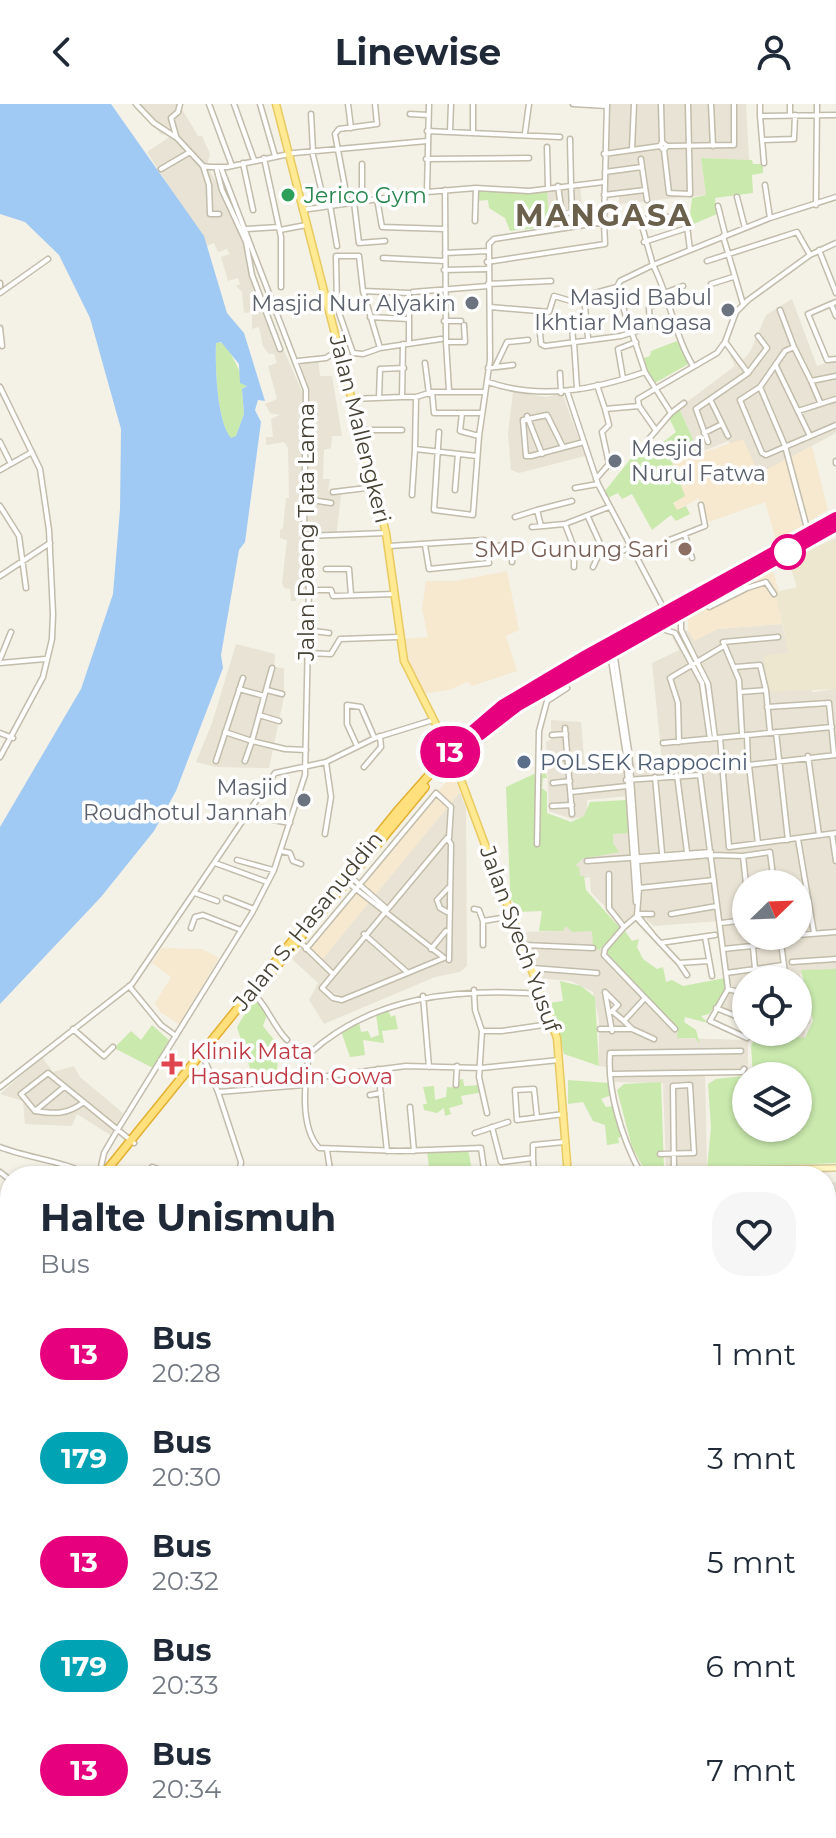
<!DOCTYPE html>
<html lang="id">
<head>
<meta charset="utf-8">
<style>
	body { margin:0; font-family:Montserrat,sans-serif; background:#f6f6f7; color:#1f2937; height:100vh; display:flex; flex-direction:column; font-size:30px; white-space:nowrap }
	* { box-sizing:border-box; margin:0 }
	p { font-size:26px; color:#747a83 }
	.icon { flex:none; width:44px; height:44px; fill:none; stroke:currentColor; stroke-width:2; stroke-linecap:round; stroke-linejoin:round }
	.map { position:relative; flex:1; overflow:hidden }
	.details { position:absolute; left:0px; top:1062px; width:836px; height:672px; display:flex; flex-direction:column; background:#fff; border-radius:32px 32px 0 0; box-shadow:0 2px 6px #0004 }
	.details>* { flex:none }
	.badge { padding:0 16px; border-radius:26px; font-size:28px; line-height:52px }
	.needle { width:52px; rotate:67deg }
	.controls { position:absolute; left:732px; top:766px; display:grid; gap:16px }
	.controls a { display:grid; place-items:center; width:80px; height:80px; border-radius:50%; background:#fff; box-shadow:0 2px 6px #0004; font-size:40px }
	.map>.badge { position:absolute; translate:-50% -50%; box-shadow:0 0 0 4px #fff }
	.round { display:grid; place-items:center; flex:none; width:84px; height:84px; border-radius:32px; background:#f6f6f7 }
	.summary { display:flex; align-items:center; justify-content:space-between; height:136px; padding:0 40px }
	h1 { font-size:38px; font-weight:700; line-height:60px }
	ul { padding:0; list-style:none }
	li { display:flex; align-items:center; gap:24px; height:104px; padding:0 40px }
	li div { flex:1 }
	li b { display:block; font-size:30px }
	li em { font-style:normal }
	li .badge { min-width:88px; font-weight:700; text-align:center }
	header { display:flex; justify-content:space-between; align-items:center; height:104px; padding:0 40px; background:#fff; font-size:36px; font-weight:700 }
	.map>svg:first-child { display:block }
	.residential { fill:#e8e3d4; fill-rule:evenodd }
	.commercial { fill:#f6e9d0 }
	.education { fill:#ede7cf }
	.green { fill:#c9e9ad; fill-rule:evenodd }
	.water { fill:#a0caf3; fill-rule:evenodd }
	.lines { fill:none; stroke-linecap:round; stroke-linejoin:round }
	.canal { stroke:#a0caf3; stroke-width:5 }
	.minor-casing { stroke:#c2bcab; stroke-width:7 }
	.tertiary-casing { stroke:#c2bcab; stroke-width:8 }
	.secondary-casing { stroke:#d5c994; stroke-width:8 }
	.primary-casing { stroke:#e8ca60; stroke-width:9 }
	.trunk-casing { stroke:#e3b031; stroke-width:10 }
	.minor { stroke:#fff; stroke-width:4 }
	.tertiary { stroke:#fff; stroke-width:5 }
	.secondary { stroke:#fff6c4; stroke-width:5 }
	.primary { stroke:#ffe993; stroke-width:6 }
	.trunk { stroke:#ffe07c; stroke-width:7 }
	.line-casing { stroke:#fff; stroke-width:18 }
	.line { stroke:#e6007e; stroke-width:12 }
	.leisure-dot { fill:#2e9e5b; stroke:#fff; stroke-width:3 }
	.worship-dot { fill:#6b7280; stroke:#fff; stroke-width:3 }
	.education-dot { fill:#8d6e63; stroke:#fff; stroke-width:3 }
	.stop-dot { fill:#fff; stroke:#e6007e; stroke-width:4 }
	.service-dot { fill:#5c6f8a; stroke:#fff; stroke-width:3 }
	.health-dot { fill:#e0444e; stroke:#fff; stroke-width:3 }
	.labels { text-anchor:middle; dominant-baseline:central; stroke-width:7; stroke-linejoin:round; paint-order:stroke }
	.leisure-label { font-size:22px; fill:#27864d; stroke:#fff; text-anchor:start }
	.worship-label { font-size:22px; fill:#5b616d; stroke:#fff; text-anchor:end }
	.street-label { font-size:22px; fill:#464135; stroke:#fff }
	.education-label { font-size:22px; fill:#785e54; stroke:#fff; text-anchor:end }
	.service-label { font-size:22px; fill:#4e5e75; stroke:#fff; text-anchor:start }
	.health-label { font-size:22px; fill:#be3a42; stroke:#fff; text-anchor:start }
	.district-label { font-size:30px; font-weight:bold; letter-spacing:2px; fill:#6a604c; stroke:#fff }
</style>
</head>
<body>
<header><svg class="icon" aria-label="back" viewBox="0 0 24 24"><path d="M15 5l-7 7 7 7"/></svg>Linewise<svg class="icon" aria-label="person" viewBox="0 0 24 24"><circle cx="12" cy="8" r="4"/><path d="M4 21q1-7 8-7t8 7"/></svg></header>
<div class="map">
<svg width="836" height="1734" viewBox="0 0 836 1734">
	<rect width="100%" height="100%" fill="#f4f1e6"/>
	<path class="residential" d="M132,0H179L198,32H202L210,50L207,62L242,123L256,183L303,290L308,292L300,257L318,254L320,272H332L342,332H332L331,344L324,346L323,375H330L328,387L341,391L336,434L303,433L309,490H296V497H291L290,485L284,484L282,479L287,436L280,434V426L283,424L286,394H289L288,344L284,338L266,341V333H273L271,315L280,311L270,309L265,300L277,295L268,262L277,259L274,250H269L263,242L259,223L252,225V208L244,209L242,188L236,182L240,180L238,174L228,177L221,153L230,150L227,145L218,148L214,139L207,142L147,48L171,32L161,30Z
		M607,0H746L749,56L701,54L706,91L619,100V92H603Z
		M580,81L584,119L549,123L547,84Z
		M792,195L817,262L836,256V329L759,370L728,337L699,349L679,304L735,262L725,241L729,236L741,258L750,248L766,211Z
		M513,288L547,293L562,289L585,352L519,369L511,366L508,329Z
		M782,520L789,549L813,588L836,585V865L800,870L805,911L809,912L811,919L805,922V935L770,930L798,928V876H746V915L731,913L716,904L728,884L719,817L654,822L640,810L626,825L591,788L590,773L581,775L573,761L610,730L633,728L628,692L587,696V712L572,715L549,707L546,638L551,636V616L581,618L585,665L662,656L652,559L679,546L672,533L688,526L695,536L717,525ZM746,780H798V832H746Z
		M236,540L275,550L274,563L284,564V593L269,664L215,663L196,658L212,619Z
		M460,688L466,705L467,862L460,868L435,873L324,920L309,896L318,879L292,855L304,841L321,856Z
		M566,822L592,827L598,845L602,843L675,920L679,934L748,936V970L705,971L707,1065L666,1064L663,979L609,978L608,963L599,962V916L593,888L571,877L539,874L522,828L562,827Z
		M42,953L53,968L74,962L80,973L123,1009L110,1031L77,1010L72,1022L25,1020L23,997L0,990Z
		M836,1078V1170L826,1171V1079Z
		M829,1175L830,1185L836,1184V1328L826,1329Z
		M0,1299L10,1300V1416L0,1415Z
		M826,1595L836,1597V1734H786L787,1724H826Z
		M125,1724H251L270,1728L276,1734H129Z
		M489,1724H576L575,1734H516L489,1730Z
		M658,1724H754V1734H652Z"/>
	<path class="commercial" d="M743,335L759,370L786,355L802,422L776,436L765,398L709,418L698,394L677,407L673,398L671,359Z
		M812,342L828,406L808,418L791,353Z
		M772,464L779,487L776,488L782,520L718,525L694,537L688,526V513Z
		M507,467L519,526L506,532L517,567L472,582L467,578L449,586L422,590L404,551L403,535L428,533L422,505L426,477H456Z
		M446,678H456L460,688L321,857L304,841Z
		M162,844L202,845L219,854L179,920L160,908L155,899L171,873L152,859Z"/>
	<path class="education" d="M836,434V585L768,588L764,551L789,549L775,488L797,483L788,456Z"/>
	<path class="green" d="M701,54L752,56L753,60H763V69L752,71L753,89L715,94L717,110L689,122L692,94L706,91Z
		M547,84L549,117L538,118V124L510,127L505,114L489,104L488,96L475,97V85Z
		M677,237L690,259L655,279L647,268L644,254L650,252L651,247Z
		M216,238L226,240L247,282L242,285L244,310L236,332L231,335C217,318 215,262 216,238Z
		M679,304L699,349L672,359L685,392L673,399L677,406L686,402L690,410L676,417L671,411L652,426L632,390L622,395L618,389L608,394L605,387L636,348L640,350L646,343V338L653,346L676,328L668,312Z
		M545,665L547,674H543L542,684L547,688V709L571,718L584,712L590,698L626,696L628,729L613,730V739L619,748L582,755L575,762L579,763L580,772H584L586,786L620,824L599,846L593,842L592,827L572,828L566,822L563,827H539L542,807L517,808L513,797L505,795L504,787L510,784L506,683Z
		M625,827L632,837L639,835L637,843L643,855L657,865L663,863L666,878L672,876L683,882L725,874L726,886L709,910L701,912L708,919L685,913L684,918L696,926L700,940L695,934H677L678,925L606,848Z
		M836,865V1059L707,1065L711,1023L708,980L716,975L753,971L751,942L758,928L805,934L813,917L801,866ZM746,972H798V1024H746Z
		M560,877L581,882L595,893L599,962L564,950L549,899L563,897Z
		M255,893L268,908L263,922L278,941L277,971L255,980L237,923Z
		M388,906L391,913L395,911L398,925L382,927L384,939L363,936L365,951L350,953L341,927L359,918L361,928L368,927L371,934L379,931L376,910Z
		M152,921L169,936L153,964L114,944L131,927L141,936Z
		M463,975L464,982L481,981L483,988L461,992L463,1000L449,1004L451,1010L445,1012L444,1004L437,1009L424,1006L423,1000H427L423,983L434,982L435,996L446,993L447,983L459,984L458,976Z
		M568,976L609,979L611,991L601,995L606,1003L614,1002L623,1032L618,1034L619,1039L607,1041L605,1021L593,1017L583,998L568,1000Z
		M661,978L664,1065H644L632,1043L617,986L624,980Z
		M468,1045L473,1072H450L446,1068L447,1072H437L429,1066L426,1072H371L370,1068L429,1064L427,1046Z
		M826,1331H836V1597L826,1595Z
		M344,1724H453L454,1729L469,1730V1734H350Z"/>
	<path class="water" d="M0,0H111L204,132L227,209L244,229L265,297L258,296L255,306L261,318L245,438L239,446L221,551L223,564L176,687L154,727L101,793L0,900V723L81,585L113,490L120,405L121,325L90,214L59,151L25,118L0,110ZM221,238L239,260L240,279L247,282L242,285L244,310L236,332L231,334C217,318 215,262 216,239Z"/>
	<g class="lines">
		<path class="canal" d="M3,1507L10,1512
			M122,1724L125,1734"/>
		<defs>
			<path id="minor" d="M136,0L154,19L177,34L203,62L210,63H227L294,49L427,37
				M209,0L232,62
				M234,0L254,56
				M260,0L275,52
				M348,0L351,24
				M573,0L607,2
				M661,0L662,38L667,42L664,46L660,42L662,38
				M711,0L713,42
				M760,0V12L836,11
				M790,0V11
				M311,10L313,47
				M410,10L428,11
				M760,12L764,59
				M427,27L560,33
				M450,27L451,0
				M473,27V0
				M525,29L529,0
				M176,32L171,14L178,8L180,0
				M570,35L571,80
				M763,36L794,35L795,11
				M667,42L734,41V0
				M547,43L548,83
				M632,45L634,0
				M664,46L669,89L690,90L688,0
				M312,47L325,102
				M604,50L660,42
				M264,54L281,133V183
				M426,55L529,54
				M641,55L642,63
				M243,59L253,106
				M203,62L209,81L210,110H219
				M216,63L222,86L246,138L252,171L280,245
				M161,65L190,48
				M605,68L642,63L647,96
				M765,81L770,114
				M558,82L562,110L572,108L571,81
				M445,86L446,238H465L464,221
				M427,88L429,0
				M604,91L645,86
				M737,93L745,124
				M377,95L382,123L444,125
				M362,96V60
				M354,98L359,139L385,137
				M348,99L335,30L339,25L377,20L375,0
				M330,101L337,142
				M816,101L817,0
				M718,102L725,130
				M302,106L427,88L476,84L529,87L604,78
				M475,117L476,84
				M246,125L279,123
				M280,126L306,121
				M723,132L743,200
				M644,138L687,124
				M819,146L836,189
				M445,149L488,147
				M383,154L445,157
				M707,157L797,128L810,151
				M487,158L605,140L604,118L682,112L686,114L690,146
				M444,166L487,165
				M0,179V182
				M488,180L551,177
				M711,180L733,173
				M617,183L631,229
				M363,187L359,152H336L337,203L353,249L363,250L380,244
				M413,188L488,182
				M667,188L683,182
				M0,189L48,155
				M836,198L831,200L836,212
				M831,200L808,210L827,256L836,255
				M490,203L538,207L541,240L545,242L621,232L650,223L649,203L670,196
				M780,206L794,243
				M538,207L549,208L554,192L571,197L582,194
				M370,213L409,215
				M444,217H461
				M572,222L573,236
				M0,224L2,242
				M632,229L645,268L671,309L648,336
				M588,234L584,192L617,183L620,177L653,161L640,115
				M409,238V189L363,187L380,244L441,235
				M446,238L449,287
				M574,239L577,284
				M726,239L748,269
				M298,257L326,254L340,245
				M425,259L429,290
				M693,262C674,230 670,194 653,161L770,114L836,93
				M776,262L809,330
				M495,263L507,238L528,236
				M488,264L513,261
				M560,269L561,289
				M623,274L618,245L636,238
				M811,277L794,243L785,247L760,283L740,296L762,349L766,351L836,321
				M488,278C540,296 594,286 645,268
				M597,281L605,305L639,302L638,295L717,249L725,238L736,208L748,196L810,151L836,139
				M0,283L40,365L49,426L53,510L52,535L43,573L0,653
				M760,283L785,342L808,428
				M567,287L598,380L665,507
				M432,288L434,309H481
				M402,293H416L415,345L477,352
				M416,293L432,288H485
				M379,294L380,265L404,264
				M351,295L402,293L403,240
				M710,295L728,332
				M820,298L811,277L836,272
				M639,302L655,325
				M798,307L836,295
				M462,309L460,327L479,332
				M671,309L684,299
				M527,312L542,350
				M360,326H402
				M439,328L434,406L473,411L479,332L490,256L489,140L494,135L604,118L607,0
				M704,329L722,320
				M0,338L10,358
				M708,338L696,305L748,269L767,244L758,232
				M563,343L547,311L523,316L526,352H531L584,338
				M836,357V359
				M0,366L32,348
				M596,375L609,360L602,328L609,321L605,305
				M575,384L598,380
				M455,386L458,350
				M333,388L375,383
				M412,391L415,345
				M305,395L331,399
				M0,402L19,432L26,484
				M515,413L537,406
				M588,413L602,444L593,463
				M565,420L574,444V463
				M541,422L537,406L572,397
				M532,423L565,420L609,403
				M685,431L692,454
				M305,432L386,429
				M667,437L705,422L701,401
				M389,442L484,436L489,459L429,465L425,441
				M488,443L514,440L512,458
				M622,447L632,443
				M326,465H349L351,491
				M0,472L50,439
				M740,477L747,484L766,478L774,490
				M309,486H331L333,492L394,490
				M701,497L709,503L747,484
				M681,509V526L708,580L715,634
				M656,523L675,529L702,579L710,635
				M306,526L329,529
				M305,549L331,550L340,535L398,533
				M610,549L626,651L636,798
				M0,555L11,528
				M0,559L45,555
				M735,563L760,561L766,586
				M272,564L252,637L285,645L306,646
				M239,585L264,592
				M267,586L282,590
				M740,588L766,586L770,628
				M767,603L829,599L834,650
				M259,611L279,617
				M565,624L572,710
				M225,628L252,637L245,657
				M776,628L788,736
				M0,629L13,634
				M742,630L739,576L723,538L778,533
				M552,631L566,630
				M747,631L748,661L836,651
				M720,634L729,743L836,729
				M679,638L678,599L670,574L722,543
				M663,639L832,623
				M357,642L347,620V601L361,603L374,633
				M808,652L819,731
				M552,655L568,653
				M216,657L243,574
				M749,662L758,739
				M364,663L381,643L380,632
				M677,671L687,748
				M655,673L662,749
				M626,676L700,671L728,885L746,890
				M553,679L570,677
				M571,688L627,682
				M552,702L572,701
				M262,714L290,719
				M325,730L331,693L326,658
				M832,730L836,757
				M798,735L814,829
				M537,740L539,627L547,597L567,584
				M281,747L290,749L293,757L301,760
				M743,752L770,748L774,780
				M237,756L273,766
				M587,757L711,748
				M638,757L711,751L743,752L746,780
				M215,759L267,778
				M609,770V804L624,823L637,812L639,784L629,647L614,547
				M351,773L386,804
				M347,778L356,785L436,689L451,703L449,734
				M639,784L714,776
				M195,789L217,797
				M226,794L254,805
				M474,805L479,806L483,817L513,812
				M447,808L440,804L437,796L448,784
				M639,810H652
				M671,810L717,802
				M637,811L653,831
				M636,813L679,859L709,857
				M721,819L746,816
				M624,823L605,845L604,851L675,925
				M191,824L195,813L203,811L241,826
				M364,830L407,868
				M798,831L836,828
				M752,832L755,865
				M705,833L712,872
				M762,835L792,832
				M299,837L332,869
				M660,839L715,831
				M483,841V817
				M524,841L593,844
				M306,845L356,785L443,853
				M431,845L446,827
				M723,845L781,839L786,876
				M444,854L342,896L333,894L322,884L447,734L451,740L449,856
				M792,858L836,855
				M679,859L687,871
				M532,864L597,869
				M726,869L783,861
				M129,882L161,921L176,932
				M728,885L710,917L747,934
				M474,886L475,906L482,927H502L550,920
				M251,887C268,902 271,919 287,936
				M423,892L429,963
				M645,894L624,917L632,925L654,935
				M716,904L746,916
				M612,907L624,917
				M611,908L618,901L605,888L612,927
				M73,925L104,952L113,943
				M600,925H632
				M482,927L479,973L487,1009
				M203,952L218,988L304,981
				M378,965L387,1047
				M610,970L742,968L744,965
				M305,975L406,962L481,964L559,956
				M456,981L457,962
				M0,983L132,880L275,669L326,658L375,634L433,616
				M218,988L241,1058L240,1065L233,1072
				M370,991L381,989
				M84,998C67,1011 55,1010 35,1007L21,990L48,969L134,1039
				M410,1003L414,1047
				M35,1007L64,983
				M537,1013L534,985L515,986L517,1016L564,1010
				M492,1023L501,1058L533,1054V1041L564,1038
				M475,1029L508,1018
				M0,1043C27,1054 70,1058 89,1072
				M327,1046L331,1072
				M660,1050L694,1049L690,981L673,982L674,1068
				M533,1054L534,1072
				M0,1068L10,1076
				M640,1068C622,1034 607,987 610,949L741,947
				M99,1072L104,1049L118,1025L252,809L274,766L305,671L309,486L304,432L306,286L221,64
				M146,1072L152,1063L180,1072
				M485,1072L481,1044L400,1047L319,1044C299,1022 305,977 309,950C372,892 458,884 540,890
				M826,1093L828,1098H836
				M828,1098L830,1169
				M826,1169H836
				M0,1227L10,1220
				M826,1228L836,1226
				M826,1252L836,1250
				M0,1314L10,1315
				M826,1314H836
				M0,1334L10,1337
				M0,1337V1378
				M0,1530L10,1457
				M0,1542H10
				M2,1573H10
				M2,1579H10
				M826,1630L836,1632
				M826,1653H836
				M826,1676L836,1677
				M826,1698L836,1699
				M86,1724L87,1734
				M109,1724V1734
				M116,1724L120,1734
				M127,1724L131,1734
				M171,1724V1734
				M537,1724L567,1728
				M620,1724L645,1727
				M695,1724L712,1734
				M731,1724L733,1734
				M223,1734L224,1724
				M294,1734H308
				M658,1734L660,1724
				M723,1734L730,1724
				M788,1734L789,1724
				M818,1734L819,1724"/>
			<path id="tertiary" d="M826,1289H836
				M0,1556L10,1680
				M0,1733L13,1734
				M472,1734L473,1724"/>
			<path id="secondary" d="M626,1072L640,1068L836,1064"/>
			<path id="primary" d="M276,0L386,429L404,557L452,652L557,934L568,1072
				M614,1734L616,1724"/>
			<path id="trunk" d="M460,644L518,601L836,421
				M257,886L425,683
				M102,1072L399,705L453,644L502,602L586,552L836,414
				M0,1168L10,1161
				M0,1174L10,1168"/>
		</defs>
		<use href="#minor" class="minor-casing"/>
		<use href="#tertiary" class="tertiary-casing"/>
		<use href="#secondary" class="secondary-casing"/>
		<use href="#primary" class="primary-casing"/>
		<use href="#trunk" class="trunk-casing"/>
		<use href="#minor" class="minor"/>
		<use href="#tertiary" class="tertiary"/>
		<use href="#secondary" class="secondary"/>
		<use href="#primary" class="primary"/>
		<use href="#trunk" class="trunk"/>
	</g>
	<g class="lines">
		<defs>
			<path id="line" d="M836,414L586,552L502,602L453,644L452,652L518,601L836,421"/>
		</defs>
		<use href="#line" class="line-casing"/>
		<use href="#line" class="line"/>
	</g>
	<circle class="leisure-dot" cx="288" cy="91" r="8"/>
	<g class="worship-dot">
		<circle cx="472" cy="199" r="8"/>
		<circle cx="728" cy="206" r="8"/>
		<circle cx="615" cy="357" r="8"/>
		<circle cx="304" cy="696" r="8"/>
	</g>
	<circle class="education-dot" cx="685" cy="445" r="8"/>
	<circle class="stop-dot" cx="788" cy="448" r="16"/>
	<circle class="service-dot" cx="524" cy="658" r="8"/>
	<path class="health-dot" d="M168 948h8v8h8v8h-8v8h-8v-8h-8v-8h8z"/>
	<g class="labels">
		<g class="leisure-label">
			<text x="304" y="91">Jerico Gym</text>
		</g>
		<g class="worship-label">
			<text x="712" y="193">Masjid Babul<tspan x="712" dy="25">Ikhtiar Mangasa</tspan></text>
			<text x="456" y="199">Masjid Nur Alyakin</text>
			<text x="631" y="344" text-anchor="start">Mesjid<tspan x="631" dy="25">Nurul Fatwa</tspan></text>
			<text x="288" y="683">Masjid<tspan x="288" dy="25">Roudhotul Jannah</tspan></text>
		</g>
		<g class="street-label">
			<text transform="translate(360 325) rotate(76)">Jalan Mallengkeri</text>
			<text transform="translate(306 428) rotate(-90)">Jalan Daeng Tata Lama</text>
			<text transform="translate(308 817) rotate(-51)">Jalan S. Hasanuddin</text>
			<text transform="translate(520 835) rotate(70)">Jalan Syech Yusuf</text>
		</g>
		<g class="education-label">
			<text x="669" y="445">SMP Gunung Sari</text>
		</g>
		<g class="service-label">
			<text x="540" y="658">POLSEK Rappocini</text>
		</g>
		<g class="health-label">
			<text x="190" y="947">Klinik Mata<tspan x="190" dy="25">Hasanuddin Gowa</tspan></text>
		</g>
		<g class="district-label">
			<text x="604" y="111">MANGASA</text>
		</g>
	</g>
</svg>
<div class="controls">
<a><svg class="needle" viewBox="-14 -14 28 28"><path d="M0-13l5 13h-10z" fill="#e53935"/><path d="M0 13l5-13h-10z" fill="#747a83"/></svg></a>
<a><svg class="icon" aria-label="locate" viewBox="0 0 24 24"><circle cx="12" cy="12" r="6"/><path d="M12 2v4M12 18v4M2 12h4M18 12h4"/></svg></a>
<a><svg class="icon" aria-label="layers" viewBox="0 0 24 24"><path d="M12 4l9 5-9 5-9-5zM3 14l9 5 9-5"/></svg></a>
</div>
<b class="badge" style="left:450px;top:648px;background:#e6007e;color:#fff">13</b>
<section class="details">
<div class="summary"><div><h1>Halte Unismuh</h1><p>Bus</p></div><a class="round"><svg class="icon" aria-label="heart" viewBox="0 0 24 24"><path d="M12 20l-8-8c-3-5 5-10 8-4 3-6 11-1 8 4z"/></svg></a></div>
<ul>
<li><span class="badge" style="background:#e6007e;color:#fff">13</span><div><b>Bus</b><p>20:28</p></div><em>1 mnt</em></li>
<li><span class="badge" style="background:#00a3b4;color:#fff">179</span><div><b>Bus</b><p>20:30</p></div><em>3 mnt</em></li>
<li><span class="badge" style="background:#e6007e;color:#fff">13</span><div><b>Bus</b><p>20:32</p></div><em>5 mnt</em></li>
<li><span class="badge" style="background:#00a3b4;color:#fff">179</span><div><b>Bus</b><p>20:33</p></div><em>6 mnt</em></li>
<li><span class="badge" style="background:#e6007e;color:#fff">13</span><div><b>Bus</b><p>20:34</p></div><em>7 mnt</em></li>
</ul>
</section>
</div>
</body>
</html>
